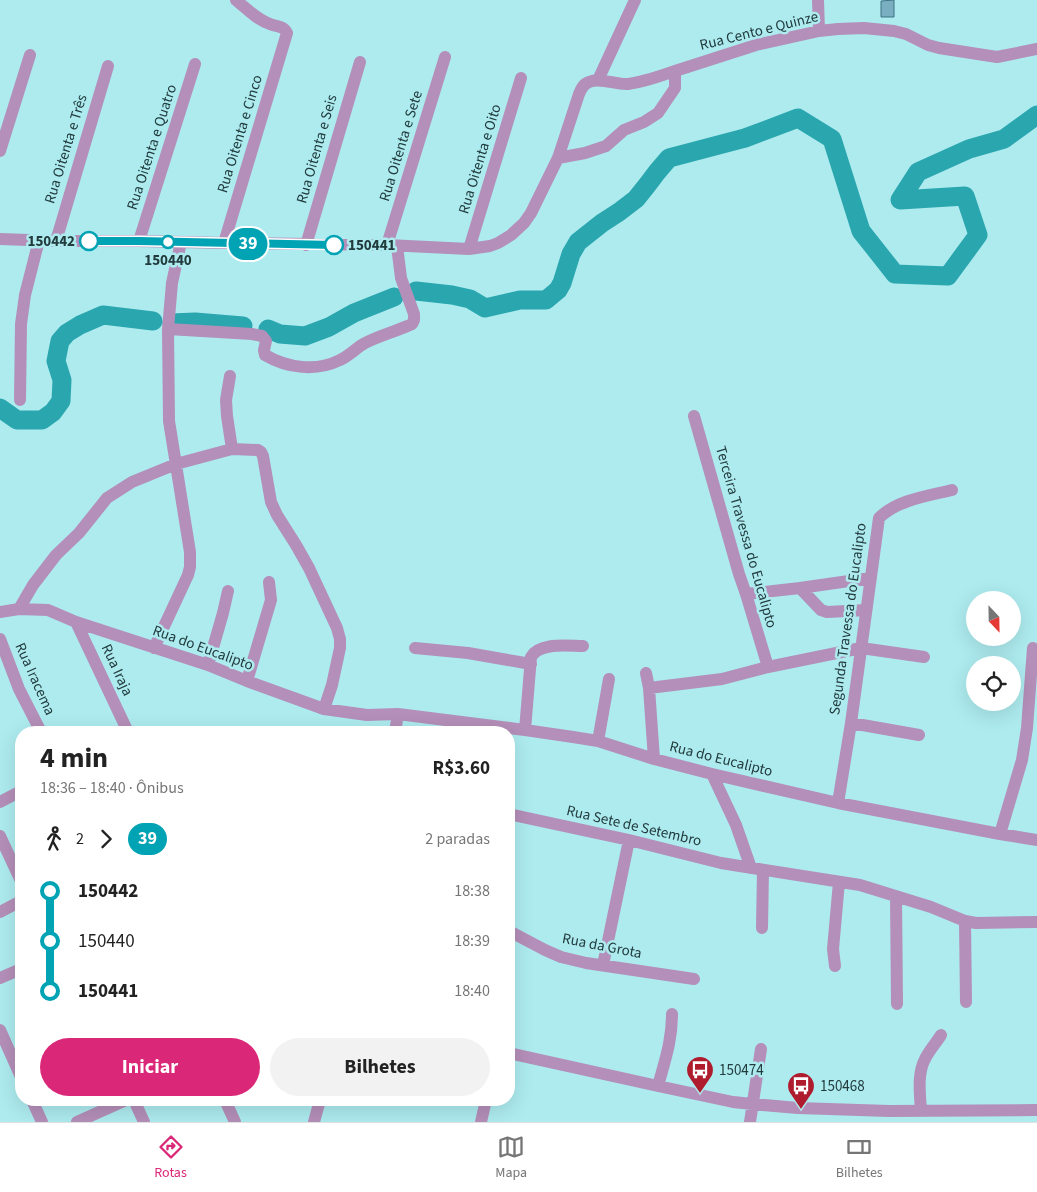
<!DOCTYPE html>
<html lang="pt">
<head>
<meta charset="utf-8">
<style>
	body { margin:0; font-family:"Source Sans 3",sans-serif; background:#f2f2f2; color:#222; height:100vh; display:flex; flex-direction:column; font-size:19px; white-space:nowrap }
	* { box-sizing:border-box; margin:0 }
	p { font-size:16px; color:#767676 }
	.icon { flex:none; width:28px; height:28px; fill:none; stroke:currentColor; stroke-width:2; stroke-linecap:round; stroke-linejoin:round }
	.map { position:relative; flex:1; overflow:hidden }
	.panel { position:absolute; left:15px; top:726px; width:500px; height:380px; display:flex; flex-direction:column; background:#fff; border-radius:20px; box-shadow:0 5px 20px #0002 }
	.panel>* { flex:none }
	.badge { padding:0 10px; border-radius:16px; font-size:18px; line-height:32px }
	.needle { width:32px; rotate:158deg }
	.fabs { position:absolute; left:966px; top:591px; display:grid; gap:10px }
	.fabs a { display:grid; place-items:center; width:55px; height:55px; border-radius:50%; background:#fff; box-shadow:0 5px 20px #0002; font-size:25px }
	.map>.badge { position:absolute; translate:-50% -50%; box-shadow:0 0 0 2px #fff }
	.legs { display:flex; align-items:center; gap:8px; height:55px; padding:0 25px; font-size:16px }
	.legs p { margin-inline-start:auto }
	.headline { display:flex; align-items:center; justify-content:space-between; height:85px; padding:0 25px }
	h1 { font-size:28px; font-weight:700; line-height:38px }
	.cta { display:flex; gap:10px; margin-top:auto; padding:10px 25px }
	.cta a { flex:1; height:58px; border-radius:30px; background:#db2777; color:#fff; font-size:20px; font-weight:700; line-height:58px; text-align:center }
	.cta a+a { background:#f2f2f2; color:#222 }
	ul { padding:0 25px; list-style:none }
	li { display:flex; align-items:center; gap:18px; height:50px; font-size:19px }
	li i { display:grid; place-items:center; width:8px; height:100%; margin:0 6px; background:currentColor }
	li i::after { content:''; width:12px; height:12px; margin:-6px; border:4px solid; border-radius:50%; background:#fff }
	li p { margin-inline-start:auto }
	li:first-child i { background:linear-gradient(#0000 50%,currentColor 0) }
	li:last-child i { background:linear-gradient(currentColor 50%,#0000 0) }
	.tab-bar { display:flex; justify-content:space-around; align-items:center; height:70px; border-top:1px solid #e0e0e0; background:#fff; font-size:14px; color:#767676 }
	.tab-bar a { display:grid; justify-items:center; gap:2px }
	.tab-bar .current { color:#db2777 }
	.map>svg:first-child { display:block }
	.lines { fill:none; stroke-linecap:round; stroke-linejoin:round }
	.river { stroke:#2aa6af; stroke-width:19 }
	.building { fill:#7aafc2; stroke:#3d7283 }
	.street { stroke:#b48fb9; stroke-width:12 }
	.line-1-casing { stroke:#fff; stroke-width:11 }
	.line-1 { stroke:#00a3b4; stroke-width:8 }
	.stop-1-dot { fill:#fff; stroke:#00a3b4; stroke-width:2.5 }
	.labels { text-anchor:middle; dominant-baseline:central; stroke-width:5; stroke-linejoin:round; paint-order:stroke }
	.street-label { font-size:15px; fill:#223b3d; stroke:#adebef }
	.stop-label { font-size:15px; font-weight:bold; fill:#223b3d; stroke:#adebef; text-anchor:end }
	.poi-label { font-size:15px; fill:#223b3d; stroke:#adebef; text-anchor:start }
</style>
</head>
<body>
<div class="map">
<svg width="1037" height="1122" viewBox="0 0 1037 1122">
	<rect width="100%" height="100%" fill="#adebef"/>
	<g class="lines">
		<path class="river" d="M416,291L452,295L470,299L485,308L520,300H546L558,290L562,283L571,254L578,242L602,223L619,212L636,199L648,184L657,172L669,158L745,138L798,118L832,139L861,231L895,274L948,276L978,235L965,196L900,200L918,172L969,149L1004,139L1037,115
			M172,323L195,322L243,326
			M268,329L280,334L305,336L329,327L354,313L394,297
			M0,408L17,420H42L53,412L61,401L62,380L56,361L60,341L67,333L80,325L103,315L153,321"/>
	</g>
	<path class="building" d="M894,0V17H881V1Z"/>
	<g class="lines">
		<path class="street" d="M818,0L819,31
			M598,80L635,0
			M0,151L30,55
			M558,158L585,153L606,146L624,130L644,122L658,113L675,88V71L756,45L819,31L838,29L864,28L894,31L906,34L928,45L939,48L997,57L1037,49
			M0,239L56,241H139L224,243L387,245L469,249L490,246L498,243L511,235L524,223L531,213L558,158L579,94C581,89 583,84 589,82C601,77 615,85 628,84C644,82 660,76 675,71
			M56,241L108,66
			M139,241L195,64
			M224,243L287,33C283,25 277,27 270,24C257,20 246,8 236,0
			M306,245L360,62
			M387,245L445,57
			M469,249L521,78
			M168,329L252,334L262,336L266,341L264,350L265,355C287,368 316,372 340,360C349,356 356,348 365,343C381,335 397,331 412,324L414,320V314L401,278L397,246
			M230,376L226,400L227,416L232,449
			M20,400L21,324L25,295L39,240
			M694,416L739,574L746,594L768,667
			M800,588L870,578
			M746,594L800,588L821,610L827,612L866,610
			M19,609L33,585L56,555L79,533L107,498L132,482L176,464L232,449L258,450L261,452L263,456L271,502L277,515L296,545L309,568L337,628L340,639V648L332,685L324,709
			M0,612L19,609L48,610L76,622L208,665L247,681L324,709L367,715L398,714L525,730L573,737L598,741L654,759L712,774L838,803L1000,834L1037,840
			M76,622L128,732
			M0,639L19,689L41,732
			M154,648L188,575L190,567V552L169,421L168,329L172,283L181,242
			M415,648L468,653L531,664
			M208,665L223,613L228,591
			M646,673L649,688L654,759
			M247,681L271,600L269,582
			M649,688L722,679L768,667L861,648L924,657
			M851,723L919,735
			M525,730L531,657C539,642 568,646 583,646
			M395,732L398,714
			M598,741L609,679
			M712,774L736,825L751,868
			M0,802L21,791
			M838,803L851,723L879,518C897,500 927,496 952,490
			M509,814L629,840L721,863L860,885L931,907L965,921L976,923L1037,922
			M1000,834L1022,760L1027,728L1033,648
			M0,836L21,881
			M896,896L897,1004
			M0,912L21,901
			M965,921L966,1002
			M762,928L763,870
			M509,931L545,950L561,957L586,963L694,979
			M603,965L629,840
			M835,966L833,949L839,882
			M0,978L21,969
			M0,1030L21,1077
			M509,1053L658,1086L733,1102L752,1104L798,1108L889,1111L1037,1110
			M658,1086C665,1060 672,1041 672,1014
			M32,1100L42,1122
			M134,1100L144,1122
			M225,1100L235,1122
			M921,1111C920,1094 917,1074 925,1059C929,1051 936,1043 941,1035
			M77,1122L126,1100
			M314,1122L320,1100
			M481,1122L486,1100
			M750,1122L761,1049"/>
	</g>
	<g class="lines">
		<defs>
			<path id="line-1" d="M89,241H139L334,245"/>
		</defs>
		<use href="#line-1" class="line-1-casing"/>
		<use href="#line-1" class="line-1"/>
	</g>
	<defs>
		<symbol id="bus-pin" viewBox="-11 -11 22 30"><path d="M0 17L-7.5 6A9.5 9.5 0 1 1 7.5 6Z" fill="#af1c2d" stroke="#adebef"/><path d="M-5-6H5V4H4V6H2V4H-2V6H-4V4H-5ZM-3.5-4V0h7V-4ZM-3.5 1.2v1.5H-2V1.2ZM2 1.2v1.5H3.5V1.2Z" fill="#fff"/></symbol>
	</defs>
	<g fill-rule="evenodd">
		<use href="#bus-pin" x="684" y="1054" width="32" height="43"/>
		<use href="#bus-pin" x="785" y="1070" width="32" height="43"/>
	</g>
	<g class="stop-1-dot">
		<circle cx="89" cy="241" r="9"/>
		<circle cx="168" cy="242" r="6"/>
		<circle cx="334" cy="245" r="9"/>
	</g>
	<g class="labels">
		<g class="street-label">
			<text transform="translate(759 31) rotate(-14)">Rua Cento e Quinze</text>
			<text transform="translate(240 134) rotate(-73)">Rua Oitenta e Cinco</text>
			<text transform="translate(401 146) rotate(-73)">Rua Oitenta e Sete</text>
			<text transform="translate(152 147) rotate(-72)">Rua Oitenta e Quatro</text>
			<text transform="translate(66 149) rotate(-73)">Rua Oitenta e Três</text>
			<text transform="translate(317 149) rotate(-74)">Rua Oitenta e Seis</text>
			<text transform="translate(480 159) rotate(-73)">Rua Oitenta e Oito</text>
			<text transform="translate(746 537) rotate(74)">Terceira Travessa do Eucalipto</text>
			<text transform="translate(848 619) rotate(-82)">Segunda Travessa do Eucalipto</text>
			<text transform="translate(203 648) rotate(20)">Rua do Eucalipto</text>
			<text transform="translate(117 670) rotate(65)">Rua Iraja</text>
			<text transform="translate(35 679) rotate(66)">Rua Iracema</text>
			<text transform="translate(721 759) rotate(14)">Rua do Eucalipto</text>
			<text transform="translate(634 826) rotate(13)">Rua Sete de Setembro</text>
			<text transform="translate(602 946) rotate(11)">Rua da Grota</text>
		</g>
		<g class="stop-label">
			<text x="75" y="241">150442</text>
			<text x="348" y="245" text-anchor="start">150441</text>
			<text x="168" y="260" text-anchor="middle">150440</text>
		</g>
		<g class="poi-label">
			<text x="719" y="1070">150474</text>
			<text x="820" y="1086">150468</text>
		</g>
	</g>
</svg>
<div class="fabs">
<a><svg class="needle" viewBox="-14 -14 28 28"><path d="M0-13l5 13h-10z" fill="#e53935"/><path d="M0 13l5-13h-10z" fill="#767676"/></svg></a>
<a><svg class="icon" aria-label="locate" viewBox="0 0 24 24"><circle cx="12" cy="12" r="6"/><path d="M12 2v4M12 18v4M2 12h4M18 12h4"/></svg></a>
</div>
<b class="badge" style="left:248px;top:244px;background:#00a3b4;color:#fff">39</b>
<section class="panel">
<div class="headline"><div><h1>4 min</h1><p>18:36 – 18:40 · Ônibus</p></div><b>R$3.60</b></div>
<div class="legs"><svg class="icon" aria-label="walk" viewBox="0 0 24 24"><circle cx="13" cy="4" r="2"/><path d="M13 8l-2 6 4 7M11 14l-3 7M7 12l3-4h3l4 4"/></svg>2<svg class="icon" aria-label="forward" viewBox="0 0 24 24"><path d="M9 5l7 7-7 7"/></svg><b class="badge" style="background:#00a3b4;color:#fff">39</b><p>2 paradas</p></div>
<ul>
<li><i style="color:#00a3b4"></i><b>150442</b><p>18:38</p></li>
<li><i style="color:#00a3b4"></i><span>150440</span><p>18:39</p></li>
<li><i style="color:#00a3b4"></i><b>150441</b><p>18:40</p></li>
</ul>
<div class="cta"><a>Iniciar</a><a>Bilhetes</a></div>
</section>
</div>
<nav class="tab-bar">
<a class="current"><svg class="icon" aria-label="directions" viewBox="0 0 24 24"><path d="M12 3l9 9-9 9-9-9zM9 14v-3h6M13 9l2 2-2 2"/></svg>Rotas</a>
<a><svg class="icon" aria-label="map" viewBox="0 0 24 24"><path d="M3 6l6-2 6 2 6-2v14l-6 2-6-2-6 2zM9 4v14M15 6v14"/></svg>Mapa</a>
<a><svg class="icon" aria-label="tickets" viewBox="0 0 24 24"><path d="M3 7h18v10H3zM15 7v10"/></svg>Bilhetes</a>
</nav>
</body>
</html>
